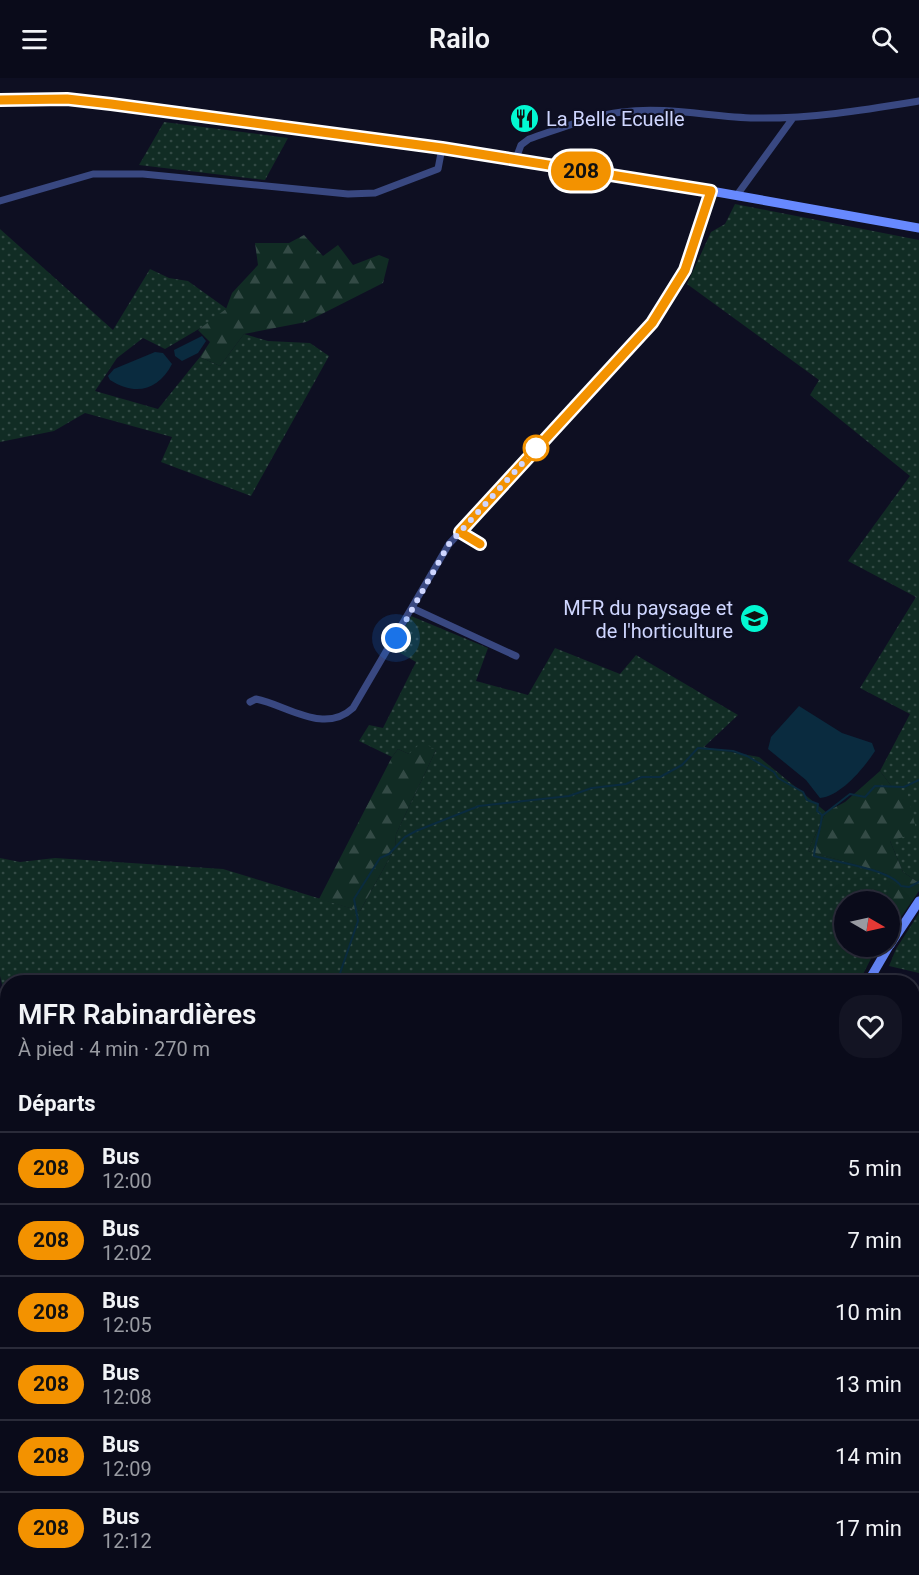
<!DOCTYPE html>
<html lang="fr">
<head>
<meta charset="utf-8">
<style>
	body { margin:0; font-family:Roboto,sans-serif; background:#131423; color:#f1f3f6; height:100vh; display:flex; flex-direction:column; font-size:22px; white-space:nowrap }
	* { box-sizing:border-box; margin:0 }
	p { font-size:20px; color:#999ba2 }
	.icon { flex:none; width:33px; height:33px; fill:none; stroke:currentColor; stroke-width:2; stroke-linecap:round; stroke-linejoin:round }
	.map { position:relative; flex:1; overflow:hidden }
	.side { position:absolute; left:0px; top:897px; width:920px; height:600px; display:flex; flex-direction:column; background:#0a0b1a; border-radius:24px 24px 0 0; box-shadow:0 6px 24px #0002,0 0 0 2px #2a2b39 }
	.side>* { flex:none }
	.badge { padding:0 12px; border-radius:20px; font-size:21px; line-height:39px }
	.needle { width:39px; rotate:99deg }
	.tools { position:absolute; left:834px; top:813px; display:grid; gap:12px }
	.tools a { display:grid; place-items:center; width:66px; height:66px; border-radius:50%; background:#0a0b1a; box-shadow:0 6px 24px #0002,0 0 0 2px #2a2b39; font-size:30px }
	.you { position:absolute; width:30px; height:30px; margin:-15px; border:4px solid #fff; border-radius:50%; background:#1a73e8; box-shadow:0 0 0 9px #1a73e833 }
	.map>.badge { position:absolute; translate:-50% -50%; box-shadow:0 0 0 3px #fff }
	h2 { padding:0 18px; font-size:22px; line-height:54px }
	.round { display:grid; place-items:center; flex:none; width:63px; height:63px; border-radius:24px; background:#131423 }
	.head { display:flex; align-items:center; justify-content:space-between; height:102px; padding:0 18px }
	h1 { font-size:28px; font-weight:600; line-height:45px }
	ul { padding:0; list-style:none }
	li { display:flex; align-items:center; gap:18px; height:72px; padding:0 18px; border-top:2px solid #2a2b39 }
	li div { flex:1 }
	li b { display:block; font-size:22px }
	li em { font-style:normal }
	li .badge { min-width:66px; font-weight:700; text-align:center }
	header { display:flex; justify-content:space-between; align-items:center; height:78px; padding:0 18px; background:#0a0b1a; font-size:27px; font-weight:600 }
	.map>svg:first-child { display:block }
	.grass { fill:url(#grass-dots) }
	.forest { fill:url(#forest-firs) }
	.water { fill:#0a2b3f }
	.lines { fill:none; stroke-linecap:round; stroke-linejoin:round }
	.stream { stroke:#0a2b3f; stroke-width:2 }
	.street { stroke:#394881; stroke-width:7 }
	.secondary { stroke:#6789fe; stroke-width:9 }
	.line-casing { stroke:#fff; stroke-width:14 }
	.line { stroke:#f39200; stroke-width:9 }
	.walk { stroke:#cfd6ff; stroke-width:6; stroke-dasharray:0 10.8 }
	.stop-dot { fill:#fff; stroke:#f39200; stroke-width:3 }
	.labels { text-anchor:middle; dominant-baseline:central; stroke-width:4.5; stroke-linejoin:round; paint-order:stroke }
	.poi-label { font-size:20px; fill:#cfd6ff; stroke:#0e0f22; text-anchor:start }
</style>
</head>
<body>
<header><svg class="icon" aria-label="menu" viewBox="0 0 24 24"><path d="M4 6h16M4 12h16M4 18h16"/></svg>Railo<svg class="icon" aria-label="search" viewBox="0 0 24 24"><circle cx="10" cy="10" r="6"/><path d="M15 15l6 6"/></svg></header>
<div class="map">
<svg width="919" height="1497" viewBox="0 0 919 1497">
	<defs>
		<pattern id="grass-dots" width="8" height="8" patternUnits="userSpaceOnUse" patternTransform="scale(1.5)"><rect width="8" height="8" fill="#112c24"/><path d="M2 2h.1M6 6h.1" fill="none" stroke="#334a45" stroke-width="1.8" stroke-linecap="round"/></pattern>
		<pattern id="forest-firs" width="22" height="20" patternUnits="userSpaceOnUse" patternTransform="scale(1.5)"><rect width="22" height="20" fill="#112c24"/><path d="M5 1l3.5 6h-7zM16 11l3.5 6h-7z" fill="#334a45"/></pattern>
	</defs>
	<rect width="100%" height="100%" fill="#0e0f22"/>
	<path class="grass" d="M164,44L288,60L265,102L139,87Z
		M735,126L919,162V805L903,794L890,763L892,709L880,693L910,636L860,610L916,519L848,483L910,398L810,317L819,302L687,206L711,154L725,146Z
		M0,151L113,252L150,191L169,200L188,203L227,231L209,245L165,271L143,260L117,280L95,313L158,331L200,279L220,288L244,256L268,263L310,265L329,278L251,418L161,384L172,359L85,335L54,353L0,364Z
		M411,538L488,570L476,603L528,617L555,570L620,596L636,577L738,637L704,669L759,679L826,734L808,773L892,797L886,823L844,824V868L877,869L859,904H8L7,927L0,898V780L20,784L55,780L223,791L360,833L395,770L396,756L436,672L409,676L398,671L392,679L359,663L369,647L383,650L416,584L393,571Z
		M919,835V895L889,888L896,871Z
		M0,1038L7,1040V1097L0,1095Z
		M912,1085L919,1087V1134L912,1133Z
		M919,1203V1273L912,1272V1219Z
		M275,1490H611L610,1497H270Z
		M751,1490H817L855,1497H750Z"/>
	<path class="forest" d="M304,157L323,178L338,167L353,187L379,177L389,181L383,205L306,244L244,256L220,288L200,279L210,264L198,252L226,231L232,215L258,187L255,165H289Z
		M422,664L436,672L396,756L395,770L360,833L319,821L392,679L398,671L409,676Z
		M880,693L892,709L907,714L917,755L890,763L903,794L919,805V813L890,855V824L886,823L891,797L808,773L826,734L845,724Z
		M7,949V1027L0,1024V959Z"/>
	<path class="water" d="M202,258L206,263L198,275L182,283L175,278L174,272Z
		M155,274L163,275L172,286C158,313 135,318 110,302L108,298L114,291Z
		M799,628L842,655L872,665L875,673C864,690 841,718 820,720L806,702L768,671L771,659Z"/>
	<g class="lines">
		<path class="stream" d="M823,737L850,716L865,719L875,708L904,709L919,702
			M337,904L358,843L354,821L380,780L389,776L405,759L416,753L479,728L569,718L592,710L626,706L642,699H660L682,687L698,670L733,673L747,678L774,694L778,700L803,714L807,722L818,726L817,733L822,737C821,752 815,763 814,778C836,784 889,791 901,808L909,809L919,804
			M272,1497L276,1490"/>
		<path class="street" d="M515,83L521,67L529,61C559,51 590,38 622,34C666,28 711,39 755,40C810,41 864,32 919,23
			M737,117L793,40
			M0,123L93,96H143L348,116L375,115L438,91L442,70
			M412,530L516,578
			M250,624L256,621C287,627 324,657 353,630L449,466L637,264L666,226L692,176L711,113
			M0,1387L8,1420
			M0,1463L8,1429
			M141,1497L143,1490"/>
		<path class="secondary" d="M0,22L67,21L111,26L442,70L711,113L919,150
			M890,867L919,823
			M868,904L889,868
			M0,1032L8,1035
			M912,1280L919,1281
			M743,1490V1497"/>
	</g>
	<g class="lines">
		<defs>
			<path id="line" d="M0,22L67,21L111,26L442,70L711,113L685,192L652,245L460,454L480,466"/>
		</defs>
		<use href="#line" class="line-casing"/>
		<use href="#line" class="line"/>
		<path class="walk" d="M396,560L449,466L541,365L536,370"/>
	</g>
	<defs>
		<symbol id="restaurant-disc" viewBox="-11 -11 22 22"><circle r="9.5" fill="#02f8d2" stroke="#0e0f22"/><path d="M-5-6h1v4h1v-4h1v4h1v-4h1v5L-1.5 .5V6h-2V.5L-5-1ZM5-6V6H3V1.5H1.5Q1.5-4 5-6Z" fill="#111"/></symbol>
		<symbol id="school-disc" viewBox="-11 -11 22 22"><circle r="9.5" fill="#02f8d2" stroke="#0e0f22"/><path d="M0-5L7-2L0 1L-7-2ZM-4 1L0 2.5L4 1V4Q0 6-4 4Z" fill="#111"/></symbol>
	</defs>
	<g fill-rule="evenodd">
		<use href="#restaurant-disc" x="508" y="24" width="33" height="33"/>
		<use href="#school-disc" x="738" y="524" width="33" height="33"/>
	</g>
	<circle class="stop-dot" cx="536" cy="370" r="12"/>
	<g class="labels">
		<g class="poi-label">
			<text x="546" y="41">La Belle Ecuelle</text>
			<text x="733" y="530" text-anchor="end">MFR du paysage et<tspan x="733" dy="23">de l'horticulture</tspan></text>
		</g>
	</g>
</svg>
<div class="tools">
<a><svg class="needle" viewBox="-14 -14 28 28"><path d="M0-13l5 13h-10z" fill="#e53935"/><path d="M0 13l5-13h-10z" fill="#999ba2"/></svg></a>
</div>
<div class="you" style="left:396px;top:560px"></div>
<b class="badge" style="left:581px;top:93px;background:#f39200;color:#111">208</b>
<section class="side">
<div class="head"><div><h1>MFR Rabinardières</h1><p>À pied · 4 min · 270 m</p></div><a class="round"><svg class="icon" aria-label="heart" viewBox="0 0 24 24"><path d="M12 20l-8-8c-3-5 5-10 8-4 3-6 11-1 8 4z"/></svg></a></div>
<h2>Départs</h2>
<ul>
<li><span class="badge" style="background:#f39200;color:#111">208</span><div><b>Bus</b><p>12:00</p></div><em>5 min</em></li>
<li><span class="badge" style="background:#f39200;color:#111">208</span><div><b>Bus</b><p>12:02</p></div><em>7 min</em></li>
<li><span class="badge" style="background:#f39200;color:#111">208</span><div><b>Bus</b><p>12:05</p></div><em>10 min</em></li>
<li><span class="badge" style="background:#f39200;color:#111">208</span><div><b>Bus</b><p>12:08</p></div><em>13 min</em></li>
<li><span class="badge" style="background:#f39200;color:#111">208</span><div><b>Bus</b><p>12:09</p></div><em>14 min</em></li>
<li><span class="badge" style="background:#f39200;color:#111">208</span><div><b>Bus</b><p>12:12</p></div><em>17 min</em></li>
</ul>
</section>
</div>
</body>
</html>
